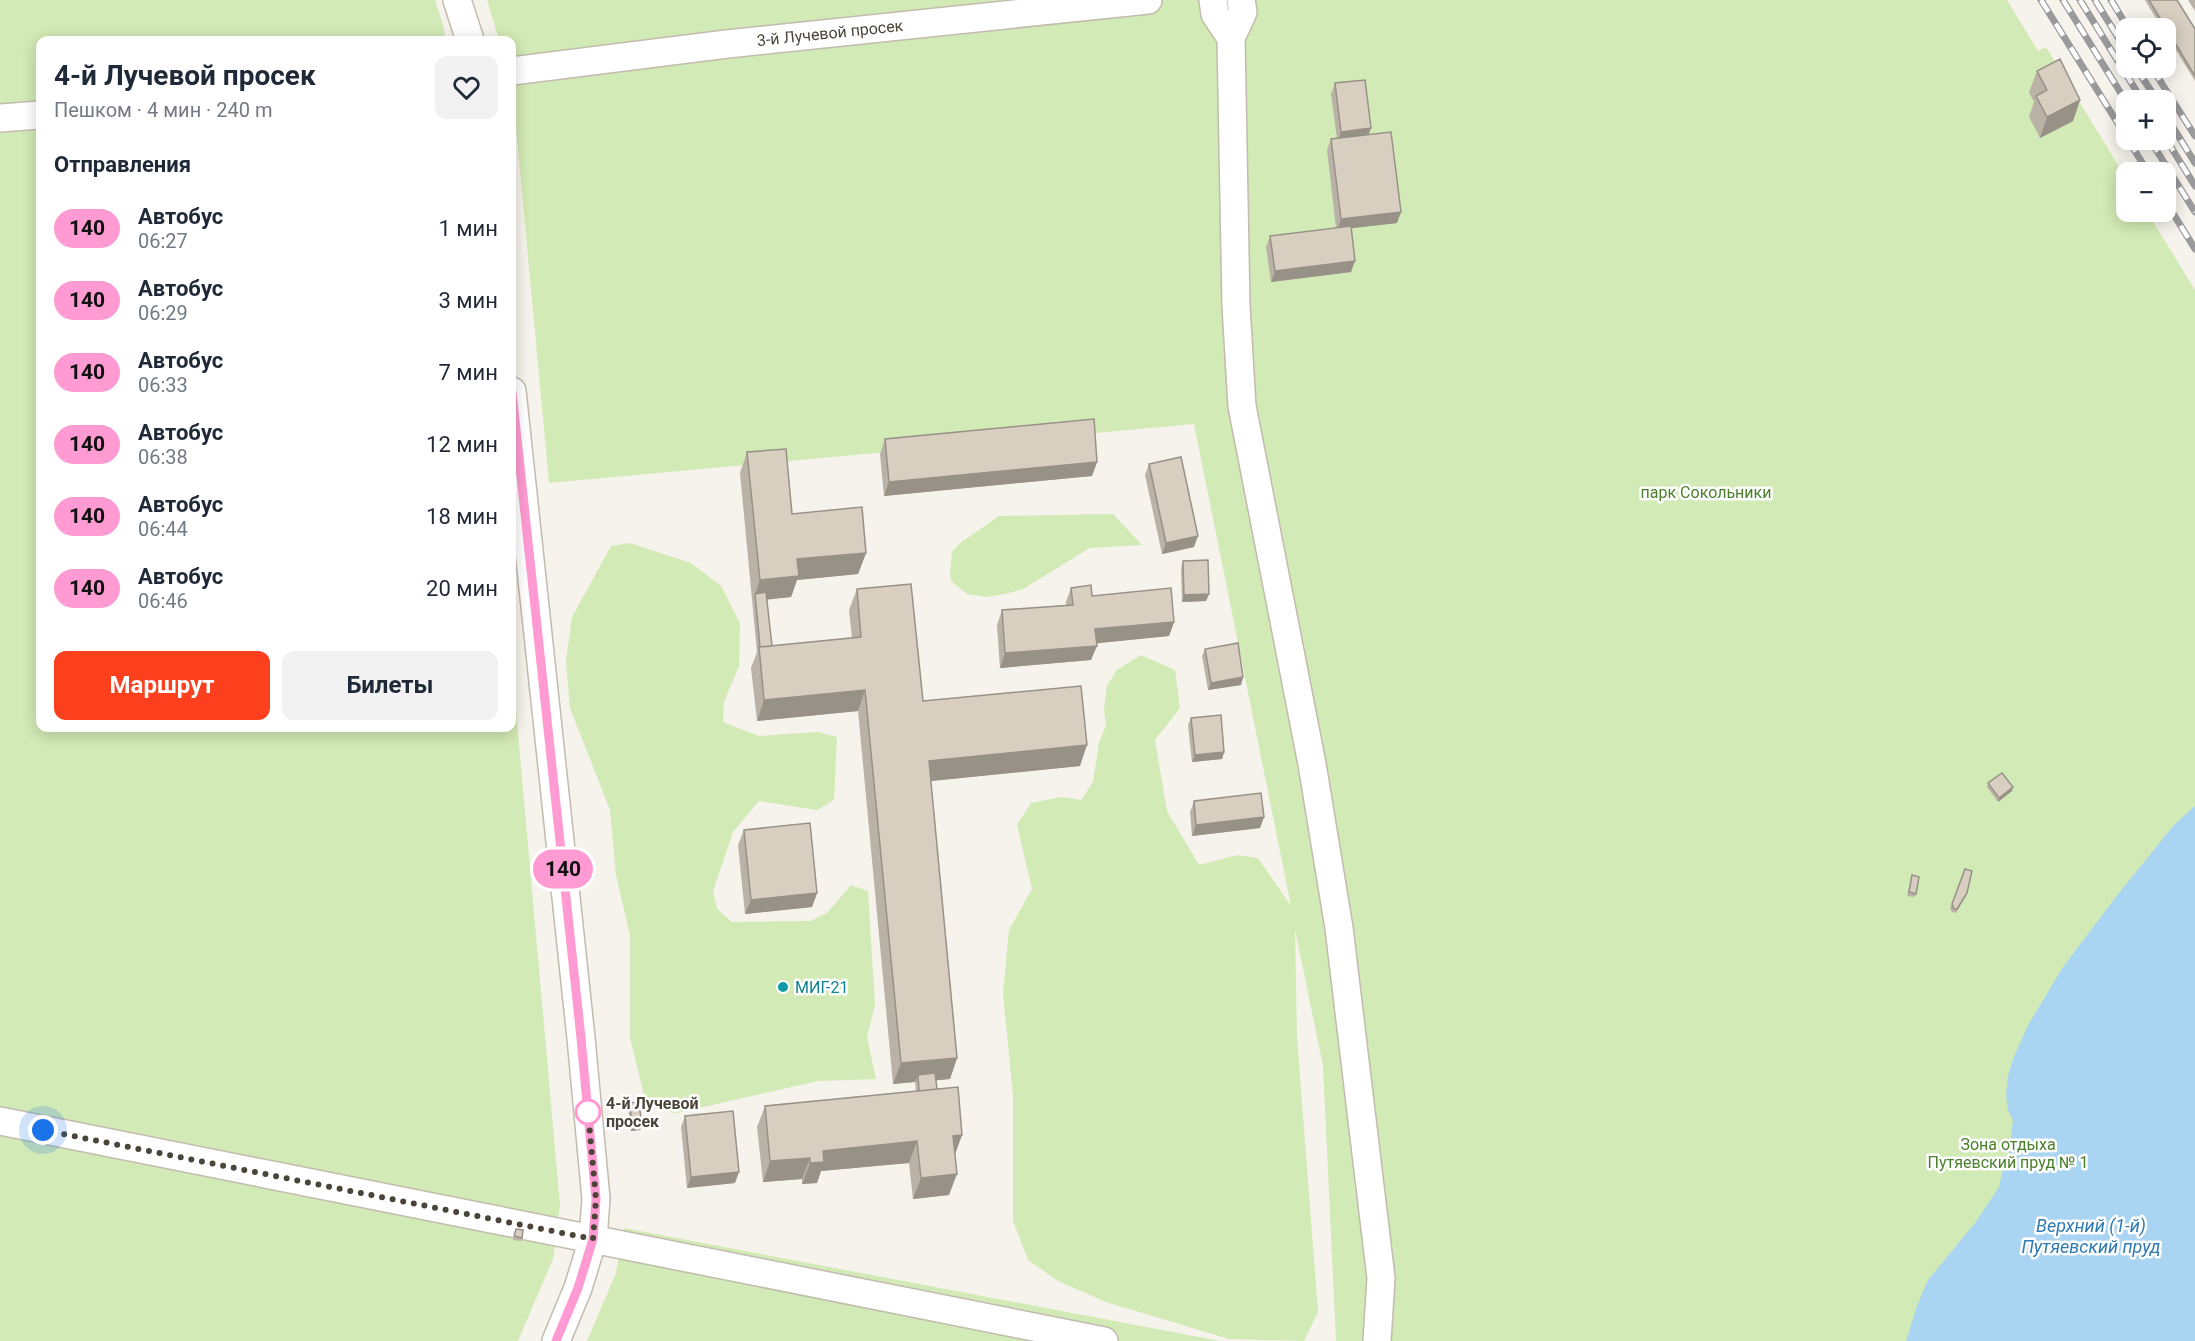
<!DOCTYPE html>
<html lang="ru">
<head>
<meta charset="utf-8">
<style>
	body { margin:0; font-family:Roboto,sans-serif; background:#f2f2f3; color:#1f2937; height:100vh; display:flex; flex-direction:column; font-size:22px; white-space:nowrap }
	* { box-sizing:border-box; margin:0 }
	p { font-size:20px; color:#747a83 }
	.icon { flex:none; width:33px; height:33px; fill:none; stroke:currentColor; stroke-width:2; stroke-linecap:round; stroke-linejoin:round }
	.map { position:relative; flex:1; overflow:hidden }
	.sheet { position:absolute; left:36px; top:36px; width:480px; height:696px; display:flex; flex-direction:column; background:#fff; border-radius:12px; box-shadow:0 3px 15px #0003 }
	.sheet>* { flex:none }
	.badge { padding:0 12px; border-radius:20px; font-size:21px; line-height:39px }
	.buttons { position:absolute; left:2116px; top:18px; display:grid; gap:12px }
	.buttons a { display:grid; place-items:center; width:60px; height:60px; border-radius:12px; background:#fff; box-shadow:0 3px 15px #0003; font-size:30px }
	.you { position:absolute; width:30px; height:30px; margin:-15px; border:4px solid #fff; border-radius:50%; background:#1a73e8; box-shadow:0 0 0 9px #1a73e833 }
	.map>.badge { position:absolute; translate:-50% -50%; box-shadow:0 0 0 3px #fff }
	h2 { padding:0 18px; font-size:22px; line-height:54px }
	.round { display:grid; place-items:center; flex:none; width:63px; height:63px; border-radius:12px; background:#f2f2f3 }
	.head { display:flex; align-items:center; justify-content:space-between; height:102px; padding:0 18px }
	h1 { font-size:28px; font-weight:700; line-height:45px }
	.primary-button { display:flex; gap:12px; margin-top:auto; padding:12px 18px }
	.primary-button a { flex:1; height:69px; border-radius:12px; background:#fc3f1d; color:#fff; font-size:24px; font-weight:700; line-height:69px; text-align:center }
	.primary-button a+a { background:#f2f2f3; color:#1f2937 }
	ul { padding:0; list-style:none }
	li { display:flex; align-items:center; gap:18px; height:72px; padding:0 18px }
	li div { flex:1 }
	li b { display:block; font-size:22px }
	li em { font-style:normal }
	li .badge { min-width:66px; font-weight:700; text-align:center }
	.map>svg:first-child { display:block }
	.green { fill:#d2eab5 }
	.water { fill:#a9d4f2 }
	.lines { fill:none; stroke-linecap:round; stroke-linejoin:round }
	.minor-casing { stroke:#c2bbae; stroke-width:30 }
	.minor { stroke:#fff; stroke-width:27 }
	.rail-casing { stroke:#9a9a9a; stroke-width:7 }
	.rail { stroke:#fff; stroke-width:4.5; stroke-dasharray:14; stroke-linecap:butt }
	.wall { fill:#bab2a6 }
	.shaded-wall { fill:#979187 }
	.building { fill:#d8cfc1; stroke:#979187; stroke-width:1.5 }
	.line-casing { stroke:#fff; stroke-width:14 }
	.line { stroke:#ff9ad2; stroke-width:9 }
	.walk { stroke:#4b4439; stroke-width:6; stroke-dasharray:0 10.8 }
	.culture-dot { fill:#0f9aa8; stroke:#fff; stroke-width:2 }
	.stop-dot { fill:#fff; stroke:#ff9ad2; stroke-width:3 }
	.labels { text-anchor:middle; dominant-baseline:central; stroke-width:5; stroke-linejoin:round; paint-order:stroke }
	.street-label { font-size:16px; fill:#4b4439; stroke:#fff }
	.park-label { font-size:16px; fill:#4a7f2a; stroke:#fff }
	.culture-label { font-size:16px; fill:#0d838f; stroke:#fff; text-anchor:start }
	.stop-label { font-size:16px; font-weight:bold; fill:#4b4439; stroke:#fff; text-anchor:start }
	.water-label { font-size:18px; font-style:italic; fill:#2e7ab2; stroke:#fff }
</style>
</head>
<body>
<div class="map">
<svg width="2195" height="1341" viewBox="0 0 2195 1341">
	<rect width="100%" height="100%" fill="#f6f3ec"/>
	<path class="green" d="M0,0H435L444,28L445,40H40V728H512V665L560,1205L553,1259L518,1341H0Z
		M487,0H2007L2038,51L2046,47L2127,180V212H2147L2195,290V1341H1336L1323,1066L1295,929L1297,1037L1318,1312L1304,1341L1229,1339L1106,1302L1058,1281L1028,1260L1013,1221V1096L1003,993L1009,930L1032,889L1017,825L1031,803L1061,797L1081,800L1093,782L1099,743L1106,725L1104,710L1107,686L1117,670L1141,655L1175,670L1180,708L1155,740L1167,811L1199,865L1237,855L1258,858L1291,906L1194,424L549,483L512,85V40H499Z
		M1113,514L1142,545L1090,548L1023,589L1005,594L986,597L967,594L951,581L950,572L952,552L959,544L999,516Z
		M630,543L691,563L721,586L740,623L739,666L724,702L723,722L759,736L817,732L837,737L834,800L817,810L759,801L733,832L713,891L717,909L732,922L810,921L827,913L851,885L868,891L875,1005L867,1037L876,1079L818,1081L677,1113L658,1110L644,1095L630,1038V936L616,875L610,810L570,708L566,661L572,617L611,546Z
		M624,1228L1220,1341H587L616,1273Z"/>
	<path class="water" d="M2195,806V1341H1906L1917,1306L1928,1280L1975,1223L1999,1187L2002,1173L2008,1161L2013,1120L2008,1110L2006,1095L2008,1076L2013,1059L2027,1027L2063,967L2115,898L2174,825Z"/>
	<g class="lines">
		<defs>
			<path id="minor" d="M457,0L470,40
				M1213,0L1215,14L1231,38L1243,12L1241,0
				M1231,38L1236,306L1242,406L1312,764L1339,928L1381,1278L1377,1341
				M512,71L727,44L1148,0
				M0,118L40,115
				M512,391L581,1038L596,1199L593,1239L578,1288L556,1341
				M0,1121L1104,1341"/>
		</defs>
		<use href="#minor" class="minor-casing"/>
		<use href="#minor" class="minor"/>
		<defs>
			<path id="rail" d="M2041,0L2127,138
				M2063,0L2127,103
				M2080,0L2142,100
				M2095,0L2127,52
				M2111,0L2128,28
				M2136,68L2157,100
				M2152,68L2195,136
				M2166,116L2195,163
				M2166,139L2195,186
				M2128,140L2148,172
				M2150,140L2195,212
				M2166,202L2195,249"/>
		</defs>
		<use href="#rail" class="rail-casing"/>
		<use href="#rail" class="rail"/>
	</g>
	<path class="wall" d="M2145,0H2177L2195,29V81L2166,34V28H2162Z
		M2188,0H2195V11Z
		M2037,71L2080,100L2073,121L2040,138L2029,117L2034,102L2029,92Z
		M1335,83L1371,128L1368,135L1397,223L1351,228V272L1271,282L1266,247L1270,236L1336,228L1327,150L1331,139H1337L1331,94Z
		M885,439L1097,462L1092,476L884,496L880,454Z
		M747,452L792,514L866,553L858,574L797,580L791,597L767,599L772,646L852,638L849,610L857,589L923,701L1080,766L931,781L957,1058L950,1079L936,1080L937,1089L962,1135L955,1155L949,1195L913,1199L909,1163L821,1171L817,1183L802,1184V1179L763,1182L757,1127L765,1106L916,1091L915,1082L893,1084L858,711L757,721L751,668L757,652L740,473Z
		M1149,464L1194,547L1162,554L1145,475Z
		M1183,561L1209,594L1206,601L1182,602L1181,568Z
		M1071,588L1092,596L1174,622L1169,636L1096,643L1091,660L1000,668L997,625L1002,610L1066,605V602Z
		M1205,649L1243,677L1241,685L1208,690L1202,656Z
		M1191,718L1224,752L1222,759L1192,762L1188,725Z
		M1988,783L2012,791L1998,802L1987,787Z
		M1194,801L1264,817L1260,828L1192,836L1190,812Z
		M744,830L817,893L812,907L745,914L738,845Z
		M1965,869L1966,896L1956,913L1952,912L1950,908Z
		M1912,875L1916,894L1914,897L1907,896Z
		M630,1103L642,1126L640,1130L631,1131L628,1107Z
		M685,1116L735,1183L687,1188L681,1127Z
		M516,1229L522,1238L521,1241L513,1240Z"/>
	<path class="shaded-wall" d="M2080,100L2073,121L2040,138L2047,117Z
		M1371,128L1367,139L1337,143L1341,132Z
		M1401,212L1397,223L1337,230L1341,219Z
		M1355,261L1351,272L1271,282L1275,271Z
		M1097,462L1092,476L884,496L889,482Z
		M1198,536L1194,547L1162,554L1166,543Z
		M866,553L858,574L797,580L791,597L756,601L755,594L760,580L797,559Z
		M1209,594L1206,601L1182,602L1184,595Z
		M1174,622L1169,636L1090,644L1095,629Z
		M1097,646L1091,660L1000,668L1005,653Z
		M1243,677L1241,685L1208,690L1211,683Z
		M865,690L858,711L757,721L764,700Z
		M1087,745L1080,766L921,782L929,761Z
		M1224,752L1222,759L1192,762L1195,755Z
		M2013,787L2012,791L1998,802L1999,798Z
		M1264,817L1260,828L1192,836L1196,825Z
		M817,893L812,907L745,914L751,900Z
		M957,1058L950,1079L918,1082V1075L915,1082L893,1084L901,1063Z
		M642,1126L640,1130L631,1131L632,1127Z
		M962,1135L954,1156L953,1136Z
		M917,1141L909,1163L821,1171L817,1183L802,1184L810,1163L823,1151Z
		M810,1158L802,1179L763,1182L770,1161Z
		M739,1172L735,1183L687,1188L691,1177Z
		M957,1174L949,1195L913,1199L921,1178Z"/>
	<path class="building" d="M2149,0H2177L2195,29V76Z
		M2060,59L2080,100L2047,117L2036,96L2047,90L2037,71Z
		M1365,80L1371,128L1341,132L1335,83Z
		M1391,132L1401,212L1341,219L1331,139Z
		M1351,226L1355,261L1275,271L1270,236Z
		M1094,419L1097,462L889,482L885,439Z
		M786,449L792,514L862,507L866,553L797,559L799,576L760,580L747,452Z
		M1181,457L1198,536L1166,543L1149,464Z
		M1208,560L1209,594L1184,595L1183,561Z
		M911,584L923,701L1081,686L1087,745L929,761L957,1058L901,1063L865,690L764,700L759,647L861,637L857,589Z
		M1091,585L1092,596L1171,588L1174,622L1095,629L1097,646L1005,653L1002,610L1073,605L1071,588Z
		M766,592L772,646L760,647L755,594Z
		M1238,643L1243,677L1211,683L1205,649Z
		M1221,715L1224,752L1195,755L1191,718Z
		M2002,773L2013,787L1999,798L1988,783Z
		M1261,793L1264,817L1196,825L1194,801Z
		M810,823L817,893L751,900L744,830Z
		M1965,869L1972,871L1967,893L1957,909H1954L1952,904Z
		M1912,875L1919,877L1916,894L1909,892Z
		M935,1073L937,1089L919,1091L918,1075Z
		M958,1087L962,1135L953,1136L957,1174L921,1178L917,1141L823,1151L824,1162L810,1163V1158L770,1161L765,1106Z
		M639,1102L642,1126L632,1127L630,1103Z
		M733,1111L739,1172L691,1177L685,1116Z
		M516,1229L523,1230L522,1238L514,1236Z"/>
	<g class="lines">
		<defs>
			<path id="line" d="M512,392L581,1038L596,1199L593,1239L578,1288L556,1341"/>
		</defs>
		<use href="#line" class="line-casing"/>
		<use href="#line" class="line"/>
		<path class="walk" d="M43,1130L593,1239L596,1199L588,1112"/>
	</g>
	<circle class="culture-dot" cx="783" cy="987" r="6"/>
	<circle class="stop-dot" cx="588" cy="1112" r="12"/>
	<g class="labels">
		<g class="street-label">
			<text transform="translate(830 33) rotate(-6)">3-й Лучевой просек</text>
		</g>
		<g class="park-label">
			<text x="1706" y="492">парк Сокольники</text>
			<text x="2008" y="1144">Зона отдыха<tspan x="2008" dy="18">Путяевский пруд № 1</tspan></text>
		</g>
		<g class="culture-label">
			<text x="795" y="987">МИГ-21</text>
		</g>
		<g class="stop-label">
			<text x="606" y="1103">4-й Лучевой<tspan x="606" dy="18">просек</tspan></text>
		</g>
		<g class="water-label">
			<text x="2091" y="1225">Верхний (1-й)<tspan x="2091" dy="21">Путяевский пруд</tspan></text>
		</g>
	</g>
</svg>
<div class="buttons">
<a><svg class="icon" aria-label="locate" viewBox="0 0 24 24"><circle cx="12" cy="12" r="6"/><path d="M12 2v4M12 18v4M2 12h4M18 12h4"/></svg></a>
<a>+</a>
<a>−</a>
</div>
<div class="you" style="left:43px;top:1130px"></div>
<b class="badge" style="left:563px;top:869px;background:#ff9ad2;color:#111">140</b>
<section class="sheet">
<div class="head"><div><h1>4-й Лучевой просек</h1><p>Пешком · 4 мин · 240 m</p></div><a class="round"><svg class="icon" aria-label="heart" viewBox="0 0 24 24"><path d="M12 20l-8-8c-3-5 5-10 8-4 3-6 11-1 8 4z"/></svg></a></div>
<h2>Отправления</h2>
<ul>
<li><span class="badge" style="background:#ff9ad2;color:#111">140</span><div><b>Автобус</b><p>06:27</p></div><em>1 мин</em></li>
<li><span class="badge" style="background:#ff9ad2;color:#111">140</span><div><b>Автобус</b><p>06:29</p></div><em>3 мин</em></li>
<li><span class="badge" style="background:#ff9ad2;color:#111">140</span><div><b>Автобус</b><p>06:33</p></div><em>7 мин</em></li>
<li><span class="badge" style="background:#ff9ad2;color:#111">140</span><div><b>Автобус</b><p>06:38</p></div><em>12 мин</em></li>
<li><span class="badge" style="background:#ff9ad2;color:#111">140</span><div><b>Автобус</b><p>06:44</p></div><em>18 мин</em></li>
<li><span class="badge" style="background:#ff9ad2;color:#111">140</span><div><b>Автобус</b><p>06:46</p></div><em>20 мин</em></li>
</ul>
<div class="primary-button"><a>Маршрут</a><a>Билеты</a></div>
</section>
</div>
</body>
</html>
